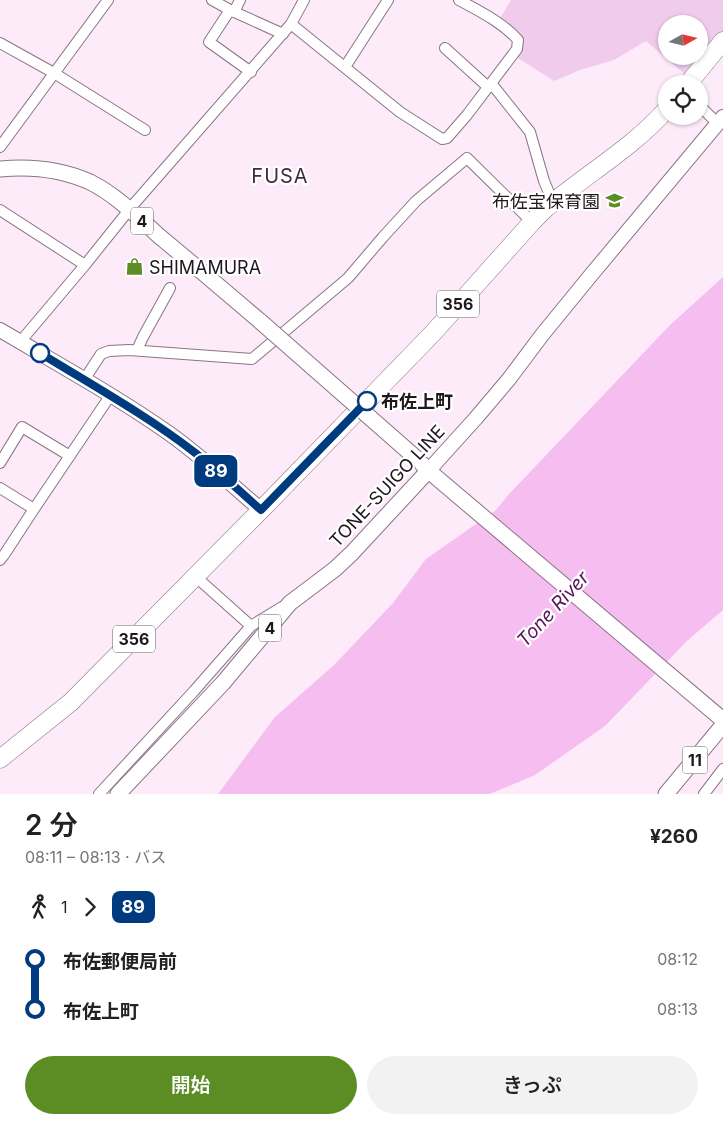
<!DOCTYPE html>
<html lang="ja">
<head>
<meta charset="utf-8">
<style>
	body { margin:0; font-family:Inter,"Noto Sans JP",sans-serif; background:#f2f2f2; color:#222; height:100vh; display:flex; flex-direction:column; font-size:19px; white-space:nowrap }
	* { box-sizing:border-box; margin:0 }
	p { font-size:16px; color:#767676 }
	.icon { flex:none; width:28px; height:28px; fill:none; stroke:currentColor; stroke-width:2; stroke-linecap:round; stroke-linejoin:round }
	.map { position:relative; height:794px; overflow:hidden }
	.details { display:flex; flex-direction:column; background:#fff; flex:1 }
	.details>* { flex:none }
	.badge { padding:0 10px; border-radius:8px; font-size:18px; line-height:32px }
	.needle { width:32px; rotate:82deg }
	.tools { position:absolute; left:658px; top:15px; display:grid; gap:10px }
	.tools a { display:grid; place-items:center; width:50px; height:50px; border-radius:50%; background:#fff; box-shadow:0 1px 4px #0004; font-size:25px }
	.map>.badge { position:absolute; translate:-50% -50%; box-shadow:0 0 0 2px #fff }
	.legs { display:flex; align-items:center; gap:8px; height:55px; padding:0 25px; font-size:16px }
	.legs p { margin-inline-start:auto }
	.head { display:flex; align-items:center; justify-content:space-between; height:85px; padding:0 25px }
	h1 { font-size:28px; font-weight:600; line-height:38px }
	.action { display:flex; gap:10px; margin-top:auto; padding:10px 25px }
	.action a { flex:1; height:58px; border-radius:30px; background:#5c8d24; color:#fff; font-size:20px; font-weight:600; line-height:58px; text-align:center }
	.action a+a { background:#f2f2f2; color:#222 }
	ul { padding:0 25px; list-style:none }
	li { display:flex; align-items:center; gap:18px; height:50px; font-size:19px }
	li i { display:grid; place-items:center; width:8px; height:100%; margin:0 6px; background:currentColor }
	li i::after { content:''; width:12px; height:12px; margin:-6px; border:4px solid; border-radius:50%; background:#fff }
	li p { margin-inline-start:auto }
	li:first-child i { background:linear-gradient(#0000 50%,currentColor 0) }
	li:last-child i { background:linear-gradient(currentColor 50%,#0000 0) }
	.map>svg:first-child { display:block }
	.green { fill:#f0cbec; fill-rule:evenodd }
	.water { fill:#f6bdf0 }
	.lines { fill:none; stroke-linecap:round; stroke-linejoin:round }
	.street-casing { stroke:#887586; stroke-width:12 }
	.secondary-casing { stroke:#887586; stroke-width:16 }
	.primary-casing { stroke:#887586; stroke-width:17 }
	.highway-casing { stroke:#887586; stroke-width:19 }
	.street { stroke:#fff; stroke-width:10 }
	.secondary { stroke:#fff; stroke-width:14 }
	.primary { stroke:#fff; stroke-width:15 }
	.highway { stroke:#fff; stroke-width:18 }
	.primary-bridge-casing { stroke:#887586; stroke-width:17; stroke-linecap:butt }
	.primary-bridge { stroke:#fff; stroke-width:15 }
	.line-1-casing { stroke:#fff; stroke-width:11 }
	.line-1 { stroke:#003b80; stroke-width:8 }
	.stop-1-dot { fill:#fff; stroke:#003b80; stroke-width:2.5 }
	.labels { text-anchor:middle; dominant-baseline:central; stroke-width:4.5; stroke-linejoin:round; paint-order:stroke }
	.shield { fill:#fff; stroke:#625d61; stroke-width:1 }
	.shield-label { font-size:16px; font-weight:bold; fill:#1e171d }
	.poi-label { font-size:18px; fill:#1e171d; stroke:#fff; text-anchor:end }
	.stop-label { font-size:18px; font-weight:bold; fill:#1e171d; stroke:#fff; text-anchor:start }
	.street-label { font-size:18px; fill:#1e171d; stroke:#fff }
	.water-label { font-size:19px; font-style:italic; fill:#571654; stroke:#fff }
	.quarter-label { font-size:20px; letter-spacing:1px; fill:#3e2e3d; stroke:#fff }
</style>
</head>
<body>
<div class="map">
<svg width="723" height="794" viewBox="0 0 723 794">
	<rect width="100%" height="100%" fill="#fdebfa"/>
	<path class="green" d="M511,0H723V32L687,76L646,41L614,60L580,70L554,81L510,53L515,38L497,23ZM666,24H699V56H666Z"/>
	<path class="water" d="M723,277V610L688,640L605,726L535,775L490,794H218L275,717L334,665L393,603L426,559L496,510L509,494L670,325Z"/>
	<g class="lines">
		<defs>
			<path id="street" d="M212,0L230,10L283,34
				M230,10L209,42L251,72
				M234,12L240,0
				M291,24L400,112L442,139L447,138L467,115L517,49L518,40C502,22 479,11 459,0
				M0,43L54,73L145,130
				M445,48L488,87
				M345,67L388,0
				M491,83L530,132L544,181L553,202
				M699,105L718,124
				M0,147L108,0
				M0,210L85,265
				M20,342L85,265L133,205L291,24L304,0
				M137,350L143,337L170,288
				M84,380L101,354L109,351L129,350L252,359L348,278L383,237L416,201L467,158L532,222
				M0,463L22,427L70,456
				M0,488L34,509
				M0,560L4,555L34,509L110,396
				M195,576L251,626
				M99,794L194,691L251,626L282,607
				M704,794L723,769"/>
			<path id="secondary" d="M0,330C56,363 116,396 170,434C202,457 231,484 261,510
				M429,470L476,418L509,379L542,335L591,275L723,117"/>
			<path id="primary" d="M0,169C31,166 61,169 90,182C116,195 138,217 159,236C193,264 227,293 261,322
				M422,464L437,478L723,720
				M118,794L223,683L290,603L335,569L352,553L429,470
				M666,794L723,725"/>
			<path id="highway" d="M688,84L723,41
				M0,759L71,702L261,510L433,333L532,222L545,209C585,175 631,149 666,110"/>
		</defs>
		<use href="#street" class="street-casing"/>
		<use href="#secondary" class="secondary-casing"/>
		<use href="#primary" class="primary-casing"/>
		<use href="#highway" class="highway-casing"/>
		<use href="#street" class="street"/>
		<use href="#secondary" class="secondary"/>
		<use href="#primary" class="primary"/>
		<use href="#highway" class="highway"/>
		<defs>
			<path id="primary-bridge" d="M261,322L416,458"/>
		</defs>
		<use href="#primary-bridge" class="primary-bridge-casing"/>
		<use href="#primary-bridge" class="primary-bridge"/>
	</g>
	<g class="lines">
		<defs>
			<path id="line-1" d="M40,353C92,385 146,415 194,452C218,470 239,491 261,510L367,401"/>
		</defs>
		<use href="#line-1" class="line-1-casing"/>
		<use href="#line-1" class="line-1"/>
	</g>
	<defs>
		<symbol id="school-bare" viewBox="-9 -9 18 18"><path d="M0-5L7-2L0 1L-7-2ZM-4 1L0 2.5L4 1V4Q0 6-4 4Z" fill="#5c8d24" stroke="#fff" stroke-width="2.5" paint-order="stroke"/></symbol>
		<symbol id="shop-bare" viewBox="-9 -9 18 18"><path d="M-5-2.5h2.3a2.7 3.5 0 0 1 5.4 0H5L5.5 6h-11ZM-1.5-2.5h3a1.5 2.3 0 0 0-3 0Z" fill="#5c8d24" stroke="#fff" stroke-width="2.5" paint-order="stroke"/></symbol>
	</defs>
	<g fill-rule="evenodd">
		<use href="#school-bare" x="602" y="188" width="25" height="25"/>
		<use href="#shop-bare" x="122" y="254" width="25" height="25"/>
	</g>
	<g class="stop-1-dot">
		<circle cx="40" cy="353" r="9"/>
		<circle cx="367" cy="401" r="9"/>
	</g>
	<g class="labels">
		<g class="shield">
			<rect x="131" y="207.5" width="22" height="27" rx="4"/>
			<rect x="437" y="290.5" width="42" height="27" rx="4"/>
			<rect x="259" y="614.5" width="22" height="27" rx="4"/>
			<rect x="113" y="625.5" width="42" height="27" rx="4"/>
			<rect x="682.5" y="746.5" width="25" height="27" rx="4"/>
		</g>
		<g class="shield-label">
			<text x="142" y="221">4</text>
			<text x="458" y="304">356</text>
			<text x="270" y="628">4</text>
			<text x="134" y="639">356</text>
			<text x="695" y="760">11</text>
		</g>
		<g class="poi-label">
			<text x="600" y="201">布佐宝保育園</text>
			<text x="149" y="267" text-anchor="start">SHIMAMURA</text>
		</g>
		<g class="stop-label">
			<text x="381" y="401">布佐上町</text>
		</g>
		<g class="street-label">
			<text transform="translate(387 486) rotate(-47)">TONE-SUIGO LINE</text>
		</g>
		<g class="water-label">
			<text transform="translate(553 609) rotate(-47)">Tone River</text>
		</g>
		<g class="quarter-label">
			<text x="280" y="176">FUSA</text>
		</g>
	</g>
</svg>
<div class="tools">
<a><svg class="needle" viewBox="-14 -14 28 28"><path d="M0-13l5 13h-10z" fill="#e53935"/><path d="M0 13l5-13h-10z" fill="#767676"/></svg></a>
<a><svg class="icon" aria-label="locate" viewBox="0 0 24 24"><circle cx="12" cy="12" r="6"/><path d="M12 2v4M12 18v4M2 12h4M18 12h4"/></svg></a>
</div>
<b class="badge" style="left:216px;top:471px;background:#003b80;color:#fff">89</b>
</div>
<section class="details">
<div class="head"><div><h1>2 分</h1><p>08:11 – 08:13 · バス</p></div><b>¥260</b></div>
<div class="legs"><svg class="icon" aria-label="walk" viewBox="0 0 24 24"><circle cx="13" cy="4" r="2"/><path d="M13 8l-2 6 4 7M11 14l-3 7M7 12l3-4h3l4 4"/></svg>1<svg class="icon" aria-label="forward" viewBox="0 0 24 24"><path d="M9 5l7 7-7 7"/></svg><b class="badge" style="background:#003b80;color:#fff">89</b></div>
<ul>
<li><i style="color:#003b80"></i><b>布佐郵便局前</b><p>08:12</p></li>
<li><i style="color:#003b80"></i><b>布佐上町</b><p>08:13</p></li>
</ul>
<div class="action"><a>開始</a><a>きっぷ</a></div>
</section>
</body>
</html>
